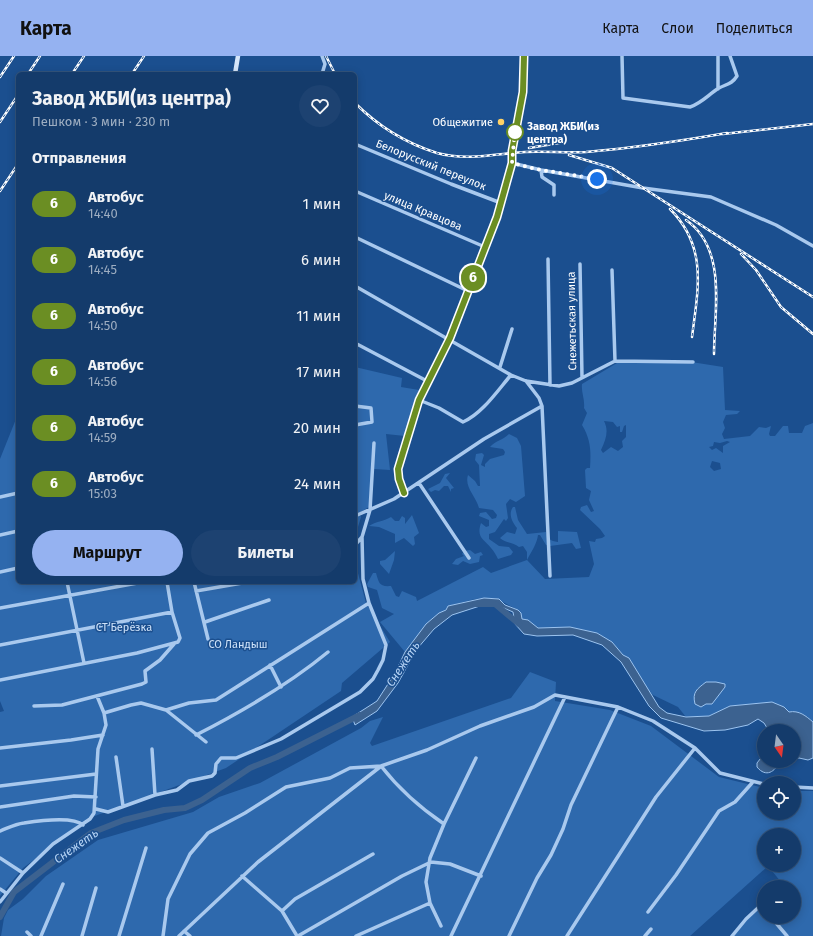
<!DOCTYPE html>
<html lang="ru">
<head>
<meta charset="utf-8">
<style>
	body { margin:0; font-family:"Fira Sans",sans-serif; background:#1d4271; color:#f1f3f6; height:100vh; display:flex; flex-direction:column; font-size:15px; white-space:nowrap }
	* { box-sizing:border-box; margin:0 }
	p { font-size:13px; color:#9dadc1 }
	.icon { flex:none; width:22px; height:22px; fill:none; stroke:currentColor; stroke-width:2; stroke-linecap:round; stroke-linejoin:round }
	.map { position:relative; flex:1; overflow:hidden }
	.panel { position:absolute; left:16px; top:16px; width:341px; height:512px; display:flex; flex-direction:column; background:#143b6b; border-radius:6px; box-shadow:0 2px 10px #0003,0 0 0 1px #33557e }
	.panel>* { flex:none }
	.badge { padding:0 8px; border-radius:13px; font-size:14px; line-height:26px }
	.needle { width:26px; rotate:166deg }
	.buttons { position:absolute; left:757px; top:668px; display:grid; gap:8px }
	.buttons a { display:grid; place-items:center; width:44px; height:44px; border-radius:50%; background:#143b6b; box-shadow:0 2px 10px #0003,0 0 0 1px #33557e; font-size:20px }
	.you { position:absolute; width:20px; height:20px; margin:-10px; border:3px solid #fff; border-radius:50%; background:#1a73e8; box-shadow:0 0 0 6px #1a73e833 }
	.map>.badge { position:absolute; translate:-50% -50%; box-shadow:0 0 0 2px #fff }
	h2 { padding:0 16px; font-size:15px; line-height:36px }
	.round { display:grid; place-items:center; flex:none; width:42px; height:42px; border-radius:21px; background:#1d4271 }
	.head { display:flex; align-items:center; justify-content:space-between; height:68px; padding:0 16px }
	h1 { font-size:19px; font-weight:700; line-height:30px }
	.primary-button { display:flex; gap:8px; margin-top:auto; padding:8px 16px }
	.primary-button a { flex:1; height:46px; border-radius:24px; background:#95b2f1; color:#111; font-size:16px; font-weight:700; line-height:46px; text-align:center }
	.primary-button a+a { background:#1d4271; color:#f1f3f6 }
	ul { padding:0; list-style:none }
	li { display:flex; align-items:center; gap:12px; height:56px; padding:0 16px }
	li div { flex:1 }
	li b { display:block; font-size:15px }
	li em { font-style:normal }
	li .badge { min-width:44px; font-weight:700; text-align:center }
	header { display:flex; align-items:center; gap:24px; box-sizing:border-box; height:56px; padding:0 20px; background:#95b2f1; color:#111 }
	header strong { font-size:19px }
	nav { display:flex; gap:22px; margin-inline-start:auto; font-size:14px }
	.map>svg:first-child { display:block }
	.green { fill:#2e69ad; fill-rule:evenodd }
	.water { fill:#3c6290; stroke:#9cc4f0 }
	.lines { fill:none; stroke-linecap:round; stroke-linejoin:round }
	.river { stroke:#3c6290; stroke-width:6 }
	.street { stroke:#a9c9ee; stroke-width:3.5 }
	.secondary { stroke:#d6e6fa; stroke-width:4.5 }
	.rail-casing { stroke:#fff; stroke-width:2.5 }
	.rail { stroke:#1b4f8f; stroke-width:1; stroke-dasharray:3; stroke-linecap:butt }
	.line-casing { stroke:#fff; stroke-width:9 }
	.line { stroke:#6b8e23; stroke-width:6 }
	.walk { stroke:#fff; stroke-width:4; stroke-dasharray:0 7.2 }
	.poi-dot { fill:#ffd166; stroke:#1b4f8f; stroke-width:1.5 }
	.stop-dot { fill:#fff; stroke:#6b8e23; stroke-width:2 }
	.labels { text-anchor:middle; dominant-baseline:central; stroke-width:3; stroke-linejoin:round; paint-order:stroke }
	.poi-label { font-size:11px; fill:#fff; stroke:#1b4f8f; text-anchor:end }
	.stop-label { font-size:11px; font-weight:bold; fill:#fff; stroke:#1b4f8f; text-anchor:start }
	.street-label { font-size:11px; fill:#fff; stroke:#1b4f8f }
	.park-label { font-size:11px; fill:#cfe3fa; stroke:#1b4f8f }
	.water-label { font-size:12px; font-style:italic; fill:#b5d3f5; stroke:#1b4f8f }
</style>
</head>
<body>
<header>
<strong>Карта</strong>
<nav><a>Карта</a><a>Слои</a><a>Поделиться</a></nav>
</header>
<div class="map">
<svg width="813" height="880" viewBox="0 0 813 880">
	<rect width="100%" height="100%" fill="#1b4f8f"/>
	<path class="green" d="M662,304L685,305L723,311L725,354L740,355L737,358L726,359L723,366L725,372L722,378L724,383L750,380L759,371L766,372L771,370L769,378L770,380H775L783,370H788L789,377H802L805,370L813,367V666C807,660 799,654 789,656L784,651L762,647L730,650L709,660L686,661L678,651L653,639L647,633L629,603L623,599L612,586L597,577L570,571L538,572L522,563L518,554L495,542L475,543L448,550C446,555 432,564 427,568C418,576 414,588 405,596L380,566L394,558L382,552L377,534L368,531L367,528L373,517H376C379,527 379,531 391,530L396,540L399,541L402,535L416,541L417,545L483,511L491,517L527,504V496L523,490L519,491C513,486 505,487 500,482L507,476L515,478L517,472C512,466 508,458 513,451H515L518,464L527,478L546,476C548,483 550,485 558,486V475L577,476L581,492L576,493L572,487L550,490L546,489L540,479H538C537,488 531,496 527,504L545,523L589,521L594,508L589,485L595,486L596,483L602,482L605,480L600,473L580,454L581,451L587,449L591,456L594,455L589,444L591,435L586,432L585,414L587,412H590C591,395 591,384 582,369L587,357L584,352C585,343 581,336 582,328L617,307ZM604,365L613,366L617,371L620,370V376H622L624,370L626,369V381L622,385L623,391L618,395L611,391L603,397L601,394C606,383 609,375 604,365ZM727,385L730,386L723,390V397L716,392L712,394L709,391L713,390L714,386L720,387ZM712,405L720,407L721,413L714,415L710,411Z
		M355,311L402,322L401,331L419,334L405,380L386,378L390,414L374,413L369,451L359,457L361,461L358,471L355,473Z
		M18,358V526H355V506L366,547L390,586L342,627L341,635L226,712L92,761L23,812L0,840V656L4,655L0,645V403Z
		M509,378L517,382L521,390L525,440L516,446L510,443L506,448L508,462L506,465L504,463L495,476L489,478V483L499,490L509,491L513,496L511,499L498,503C496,499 494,495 491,492C484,483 476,482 481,467L486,471L489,470V464L479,460L480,457L486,456L492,463L496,462L497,459L493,454L479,452C476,440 464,431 468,419L475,425L478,430H480L479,409L475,404L476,398L482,397L484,399L481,409L485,411V408L490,403L504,399L505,396L503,393L490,391C495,385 503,384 509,378Z
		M450,417L446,422L454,432L451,433V436L448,430H444L439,435L435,434L431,436L428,433L440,427L445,418Z
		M412,459L419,477L414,481L415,488L413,490L404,482L395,487V478L379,471L369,470C376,465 383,466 391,461L395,465H399L402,460L405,462V468Z
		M470,494L475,498L481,496L483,499L480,500L479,506L470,508L463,505L458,509L452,508L456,503L464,500L462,498L464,495Z
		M395,495L394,504L389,518L380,508V505L385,504Z
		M530,616L556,626L555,645L610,654L651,670L719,721L764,732V757H794V735H813V880H730L764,848V861H794V831H778L781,826L768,810L690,880H1L4,862L8,854L23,843L46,820L98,784L193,756L219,741L260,727L361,672L370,665L383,661L370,687L372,690L511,642ZM764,779H794V809H764Z"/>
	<path class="water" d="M484,542L499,543L505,549L518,554L521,557L522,563L528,564L538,572L570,571L597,577L612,586L623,599L629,602L659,651L667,657L686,661L709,660L730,650L772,646L784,651L789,656C799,654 806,660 813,666V702L808,704L799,702L794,703V675H769L764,667L758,663L748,669L725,674L704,675L661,662L649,650L621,606L602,589L573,579L537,580L524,578L515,568L513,556L499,550L486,548L452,559L434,573L417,593L398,627L377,655L355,669L352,661L377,645L395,617L405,596L426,568L439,557L446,554L448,550Z
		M706,626H716L725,628V631L712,648H706L701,651L695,648C692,636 697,633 706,626Z
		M764,698V705H780C775,716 766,722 757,711V707Z"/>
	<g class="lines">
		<path class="river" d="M475,548H495L519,568
			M0,861L14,836L91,777L124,764L164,754L185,752L202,744L250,712L277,701L360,659"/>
		<path class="street" d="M622,0L623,42L690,51C702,47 709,38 719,32C727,28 732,28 737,20L730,0
			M322,18L325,8L322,0
			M718,33V0
			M355,88L451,128L501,147
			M512,107L541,114L643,132L711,141L776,169L813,190
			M541,114L542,121L554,129V139
			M355,135L485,191
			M355,181L468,235
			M548,203L550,329
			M580,208L582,321
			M612,214L615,305
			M355,230L511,319L526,325L559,330L572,327L615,305L693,306
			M355,287L427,325
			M500,311L512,273
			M526,325L539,342L542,350L550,520
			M419,344L439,352L463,366C482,358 498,334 511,319
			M355,350L371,352L372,366L355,369
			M419,427L469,502
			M0,441L18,437
			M355,460L394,443L484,383L542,350
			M0,479L18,475
			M355,489L362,481
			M0,516L18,512
			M67,526L84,607
			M194,526L208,583
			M196,535L248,526
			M0,552L143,526
			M205,566L269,544
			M0,589L172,556
			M270,609L281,631
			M0,624L137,597L178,586L180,582L172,556L167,526
			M34,650L62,649L142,628L146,626L145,615L160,604L174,588
			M166,654L206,686
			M104,657L131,649L141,647L166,654L189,647L216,644L369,547
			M196,679C243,655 288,629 328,596
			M0,692L71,684L103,679
			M152,693L155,739
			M116,701L123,750
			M381,710C399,733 419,751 444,768
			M0,730L96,718
			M794,731L813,732
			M0,751L74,740L96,741
			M96,753L108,756L155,739L177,734L189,725L212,720L215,717L216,708L221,702H236L281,683L360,636L373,623L378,614L383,604L386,589L369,547L363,523L362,481L370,454L374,387
			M0,775C8,772 15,768 24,767C37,765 73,760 83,769
			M0,802L23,817
			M242,820L282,855L297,880
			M0,833L6,837
			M0,846L23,817L53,788L90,763L94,757L98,693L106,669L104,657L97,640
			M282,855L295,843L373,798
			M648,856L676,819L719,755L735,746L752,727
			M771,861L787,880
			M441,870L430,847L426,826L430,802L444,768L476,702
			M184,875L190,880
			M27,876L31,880
			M41,880L63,828
			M82,880L96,832
			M119,880L146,792
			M163,880L168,843L190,798L208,777L245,757L286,731L330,722L350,712L381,710L427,694L480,670L534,651L555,639L618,651L653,665L695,692L720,717L764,728
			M179,880L258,806L380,711
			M298,880L402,820L431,806L450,808L481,820
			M356,880L430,847
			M451,880L565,641
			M509,880L537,822L551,799L563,773L571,749L618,651
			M567,880L656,741L695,692
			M645,880L651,873
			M732,880L746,863L761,849L764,852"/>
		<path class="secondary" d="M235,18L238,0
			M404,437L399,423V413L419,344L450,282L497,161L512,107L511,95L523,36L524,0"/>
		<defs>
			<path id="rail" d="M326,0L335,18
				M28,18L40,0
				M72,18L84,0
				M132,18L144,0
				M0,21L14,0
				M355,47C379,71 405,87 437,97C466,105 496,98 525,96C545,95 565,97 586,96C633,92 680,85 727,77
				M0,66L18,39
				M723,78L813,68
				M529,92L565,86
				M569,99L612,112L813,241
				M0,135L18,108
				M670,153C708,191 698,233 692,281
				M686,164C728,193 714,256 714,298
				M741,198L756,214L781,251L813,278"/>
		</defs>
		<use href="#rail" class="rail-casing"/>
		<use href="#rail" class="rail"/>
	</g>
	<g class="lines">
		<defs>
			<path id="line" d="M404,437L399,423L398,413L419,344L450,282L497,161L512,107V95L523,36L524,0"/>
		</defs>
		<use href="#line" class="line-casing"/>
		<use href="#line" class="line"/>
		<path class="walk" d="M515,76V73L512,107L536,113L597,123"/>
	</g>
	<circle class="poi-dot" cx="501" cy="66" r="4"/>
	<circle class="stop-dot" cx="515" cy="76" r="8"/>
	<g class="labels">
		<g class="poi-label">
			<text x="493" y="66">Общежитие</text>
		</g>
		<g class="stop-label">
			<text x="527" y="70">Завод ЖБИ(из<tspan x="527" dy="13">центра)</tspan></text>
		</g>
		<g class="street-label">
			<text transform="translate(431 109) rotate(22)">Белорусский переулок</text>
			<text transform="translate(423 155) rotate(23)">улица Кравцова</text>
			<text transform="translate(572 265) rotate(-91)">Снежетьская улица</text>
		</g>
		<g class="park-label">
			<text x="124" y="571">СТ Берёзка</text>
			<text x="238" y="588">СО Ландыш</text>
		</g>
		<g class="water-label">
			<text transform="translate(403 608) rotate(-57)">Снежеть</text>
			<text transform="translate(76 790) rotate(-35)">Снежеть</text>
		</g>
	</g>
</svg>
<div class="buttons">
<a><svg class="needle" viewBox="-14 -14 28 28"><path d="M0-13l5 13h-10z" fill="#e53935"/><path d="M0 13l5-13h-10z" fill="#9dadc1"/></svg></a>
<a><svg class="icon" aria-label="locate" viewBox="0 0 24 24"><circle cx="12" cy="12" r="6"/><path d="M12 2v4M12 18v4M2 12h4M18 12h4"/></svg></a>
<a>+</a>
<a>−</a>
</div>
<div class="you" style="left:597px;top:123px"></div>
<b class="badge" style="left:473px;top:222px;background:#6b8e23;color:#fff">6</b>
<section class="panel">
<div class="head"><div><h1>Завод ЖБИ(из центра)</h1><p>Пешком · 3 мин · 230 m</p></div><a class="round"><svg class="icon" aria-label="heart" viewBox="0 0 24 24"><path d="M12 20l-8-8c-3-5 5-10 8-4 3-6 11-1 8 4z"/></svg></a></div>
<h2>Отправления</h2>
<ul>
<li><span class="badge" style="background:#6b8e23;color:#fff">6</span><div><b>Автобус</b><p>14:40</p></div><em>1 мин</em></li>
<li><span class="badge" style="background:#6b8e23;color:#fff">6</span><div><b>Автобус</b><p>14:45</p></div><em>6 мин</em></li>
<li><span class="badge" style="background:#6b8e23;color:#fff">6</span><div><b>Автобус</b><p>14:50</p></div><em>11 мин</em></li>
<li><span class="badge" style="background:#6b8e23;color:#fff">6</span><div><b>Автобус</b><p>14:56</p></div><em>17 мин</em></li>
<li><span class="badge" style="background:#6b8e23;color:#fff">6</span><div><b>Автобус</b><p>14:59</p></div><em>20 мин</em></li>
<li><span class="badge" style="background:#6b8e23;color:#fff">6</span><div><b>Автобус</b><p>15:03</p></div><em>24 мин</em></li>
</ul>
<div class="primary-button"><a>Маршрут</a><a>Билеты</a></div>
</section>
</div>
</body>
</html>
